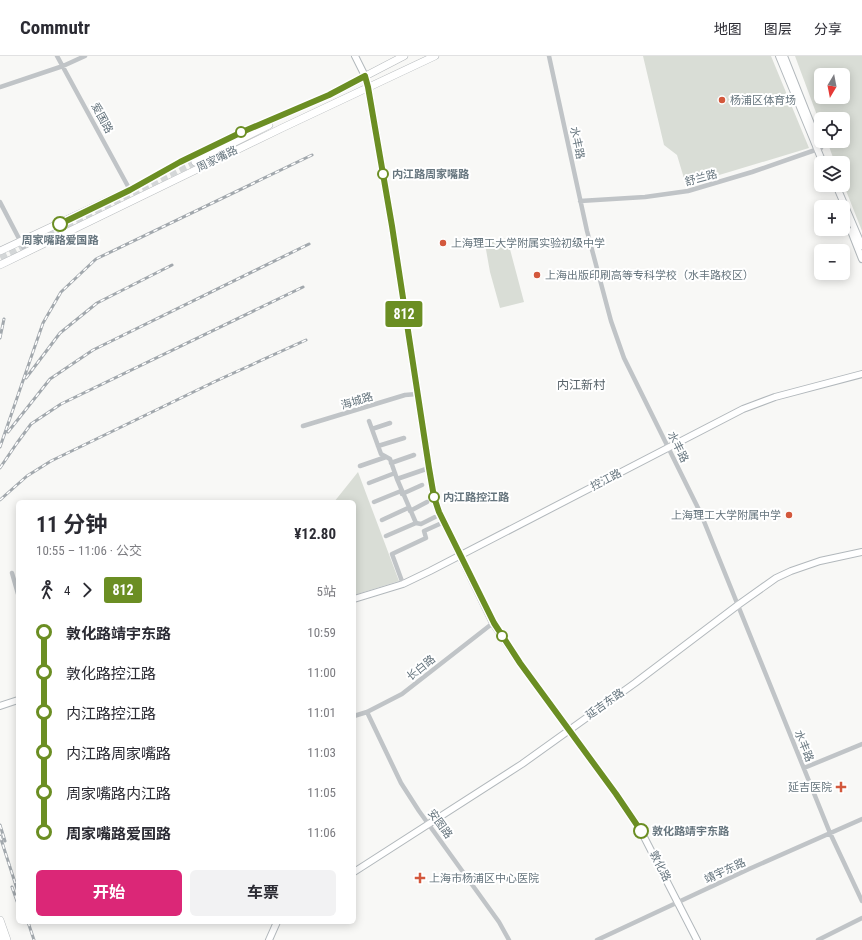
<!DOCTYPE html>
<html lang="zh">
<head>
<meta charset="utf-8">
<style>
	body { margin:0; font-family:"Roboto Condensed","Noto Sans SC",sans-serif; background:#f2f2f3; color:#2b2b33; height:100vh; display:flex; flex-direction:column; font-size:15px; white-space:nowrap }
	* { box-sizing:border-box; margin:0 }
	p { font-size:13px; color:#7c7c81 }
	.icon { flex:none; width:22px; height:22px; fill:none; stroke:currentColor; stroke-width:2; stroke-linecap:round; stroke-linejoin:round }
	.map { position:relative; flex:1; overflow:hidden }
	.side { position:absolute; left:16px; top:444px; width:340px; height:424px; display:flex; flex-direction:column; background:#fff; border-radius:6px; box-shadow:0 2px 10px #0003 }
	.side>* { flex:none }
	.badge { padding:0 8px; border-radius:3px; font-size:14px; line-height:26px }
	.needle { width:26px; rotate:190deg }
	.tools { position:absolute; left:814px; top:12px; display:grid; gap:8px }
	.tools a { display:grid; place-items:center; width:36px; height:36px; border-radius:6px; background:#fff; box-shadow:0 2px 10px #0003; font-size:20px }
	.map>.badge { position:absolute; translate:-50% -50%; box-shadow:0 0 0 2px #fff }
	.legs { display:flex; align-items:center; gap:6px; height:44px; padding:0 20px; font-size:13px }
	.legs p { margin-inline-start:auto }
	.head { display:flex; align-items:center; justify-content:space-between; height:68px; padding:0 20px }
	h1 { font-size:22px; font-weight:700; line-height:30px }
	.button { display:flex; gap:8px; margin-top:auto; padding:8px 20px }
	.button a { flex:1; height:46px; border-radius:6px; background:#db2777; color:#fff; font-size:16px; font-weight:700; line-height:46px; text-align:center }
	.button a+a { background:#f2f2f3; color:#2b2b33 }
	ul { padding:0 20px; list-style:none }
	li { display:flex; align-items:center; gap:14px; height:40px; font-size:15px }
	li i { display:grid; place-items:center; width:6px; height:100%; margin:0 5px; background:currentColor }
	li i::after { content:''; width:10px; height:10px; margin:-5px; border:3px solid; border-radius:50%; background:#fff }
	li p { margin-inline-start:auto }
	li:first-child i { background:linear-gradient(#0000 50%,currentColor 0) }
	li:last-child i { background:linear-gradient(currentColor 50%,#0000 0) }
	header { display:flex; align-items:center; gap:24px; box-sizing:border-box; height:56px; padding:0 20px; background:#fff; border-bottom:1px solid #e1e1e2 }
	header strong { font-size:19px }
	nav { display:flex; gap:22px; margin-inline-start:auto; font-size:14px }
	.map>svg:first-child { display:block }
	.green { fill:#d9ddd6; fill-rule:evenodd }
	.lines { fill:none; stroke-linecap:round; stroke-linejoin:round }
	.primary-tunnel { stroke:#d4d7d8; stroke-width:7; stroke-dasharray:7 3.5; stroke-linecap:butt }
	.secondary-casing { stroke:#b2b8bc; stroke-width:8 }
	.primary-casing { stroke:#b4b8bb; stroke-width:8 }
	.highway-casing { stroke:#b3b7ba; stroke-width:10 }
	.street { stroke:#c0c4c7; stroke-width:4.5 }
	.secondary { stroke:#fff; stroke-width:6 }
	.primary { stroke:#fff; stroke-width:7 }
	.highway { stroke:#fff; stroke-width:8 }
	.rail-casing { stroke:#a2a8ad; stroke-width:3 }
	.rail { stroke:#fff; stroke-width:1.5; stroke-dasharray:4.5; stroke-linecap:butt }
	.line-1-casing { stroke:#fff; stroke-width:9 }
	.line-1 { stroke:#6b8e23; stroke-width:6 }
	.poi-dot { fill:#d3583c; stroke:#fff; stroke-width:1.5 }
	.stop-1-dot { fill:#fff; stroke:#6b8e23; stroke-width:2 }
	.labels { text-anchor:middle; dominant-baseline:central; stroke-width:4; stroke-linejoin:round; paint-order:stroke }
	.poi-label { font-size:11px; fill:#66757e; stroke:#fff; text-anchor:start }
	.street-label { font-size:11px; fill:#66757e; stroke:#fff }
	.stop-label { font-size:11px; font-weight:bold; fill:#66757e; stroke:#fff; text-anchor:start }
	.neighbourhood-label { font-size:12px; fill:#58636a; stroke:#fff }
</style>
</head>
<body>
<header>
<strong>Commutr</strong>
<nav><a>地图</a><a>图层</a><a>分享</a></nav>
</header>
<div class="map">
<svg width="862" height="884" viewBox="0 0 862 884">
	<rect width="100%" height="100%" fill="#f8f8f6"/>
	<path class="green" d="M643,0H771L809,92L686,129L677,99L664,89Z
		M795,0H862V175L843,127V107H835L827,85H843V63H821V70ZM821,19H843V41H821Z
		M507,182L524,246L500,252L490,216L485,188Z
		M358,416L399,525L354,539V446H334Z"/>
	<g class="lines">
		<path class="primary-tunnel" d="M0,201L195,106"/>
		<defs>
			<path id="secondary" d="M355,0L365,20L368,31L392,170L429,412L434,441L439,456L493,567L520,607L616,738L641,775L697,884
				M779,0L823,107
				M784,0L817,83
				M836,129L862,190
				M851,175L862,203
				M354,543L403,528L430,515L743,353L775,341L862,318
				M0,650L18,644
				M354,816L522,708L635,627L738,549L776,522L791,515L820,505L862,496
				M269,884L277,866"/>
			<path id="primary" d="M195,106L269,69
				M0,195L130,134L180,106L242,76L329,39L404,0
				M0,209L282,72L435,0
				M0,864L7,884"/>
			<path id="highway" d="M0,876L3,884"/>
		</defs>
		<use href="#secondary" class="secondary-casing"/>
		<use href="#primary" class="primary-casing"/>
		<use href="#highway" class="highway-casing"/>
		<path class="street" d="M57,0L130,134
			M549,0L587,175L611,265L624,302L701,458L830,777L862,845
			M0,31L63,10L85,0
			M580,145L645,141L688,135L752,116L821,92
			M0,146L26,196
			M369,365L381,398L390,403L397,423
			M303,370L405,339L417,338
			M372,373L390,367
			M378,390L404,382
			M391,407L414,399
			M360,410L386,401
			M429,412L397,423L416,467L421,468L435,461
			M369,427L395,417
			M402,438L422,429
			M374,446L401,435
			M410,455L427,446
			M382,464L408,452
			M386,480L416,467
			M12,517L18,538
			M403,528L392,498L426,482L424,475L444,466
			M367,656L401,727L419,755L499,866L509,884
			M354,660L367,656L402,638L493,567
			M804,712L862,688
			M597,884L749,813L862,763
			M818,884L862,862"/>
		<use href="#secondary" class="secondary"/>
		<use href="#primary" class="primary"/>
		<use href="#highway" class="highway"/>
		<defs>
			<path id="rail" d="M0,282L4,263
				M26,322L60,277L97,247L172,209
				M8,376L50,323L93,294L309,188
				M0,391L43,267L61,236L96,203L312,99
				M0,412L17,387L31,368L61,348L303,231
				M0,444L27,420L51,405L216,325L306,284
				M0,769L5,785
				M0,780L18,836
				M12,831L18,848
				M28,866L34,884"/>
		</defs>
		<use href="#rail" class="rail-casing"/>
		<use href="#rail" class="rail"/>
	</g>
	<g class="lines">
		<defs>
			<path id="line-1" d="M60,168L130,134L180,106L242,76L329,39L365,20L368,31L392,170L429,412L434,441L439,456L494,567L520,607L616,738L641,775"/>
		</defs>
		<use href="#line-1" class="line-1-casing"/>
		<use href="#line-1" class="line-1"/>
	</g>
	<g class="poi-dot">
		<circle cx="722" cy="44" r="4"/>
		<circle cx="443" cy="187" r="4"/>
		<circle cx="537" cy="219" r="4"/>
		<circle cx="789" cy="459" r="4"/>
		<path d="M839 725h4v4h4v4h-4v4h-4v-4h-4v-4h4z"/>
		<path d="M418 816h4v4h4v4h-4v4h-4v-4h-4v-4h4z"/>
	</g>
	<g class="stop-1-dot">
		<circle cx="241" cy="76" r="5"/>
		<circle cx="383" cy="118" r="5"/>
		<circle cx="60" cy="168" r="7"/>
		<circle cx="434" cy="441" r="5"/>
		<circle cx="502" cy="580" r="5"/>
		<circle cx="641" cy="775" r="7"/>
	</g>
	<g class="labels">
		<g class="poi-label">
			<text x="730" y="44">杨浦区体育场</text>
			<text x="451" y="187">上海理工大学附属实验初级中学</text>
			<text x="545" y="219">上海出版印刷高等专科学校（水丰路校区）</text>
			<text x="781" y="459" text-anchor="end">上海理工大学附属中学</text>
			<text x="832" y="731" text-anchor="end">延吉医院</text>
			<text x="429" y="822">上海市杨浦区中心医院</text>
		</g>
		<g class="street-label">
			<text transform="translate(102 62) rotate(61)">爱国路</text>
			<text transform="translate(577 87) rotate(78)">水丰路</text>
			<text transform="translate(217 103) rotate(-26)">周家嘴路</text>
			<text transform="translate(701 122) rotate(-15)">舒兰路</text>
			<text transform="translate(357 345) rotate(-17)">海城路</text>
			<text transform="translate(678 391) rotate(64)">水丰路</text>
			<text transform="translate(606 424) rotate(-27)">控江路</text>
			<text transform="translate(421 612) rotate(-39)">长白路</text>
			<text transform="translate(605 648) rotate(-35)">延吉东路</text>
			<text transform="translate(804 690) rotate(68)">水丰路</text>
			<text transform="translate(440 768) rotate(54)">安图路</text>
			<text transform="translate(660 810) rotate(63)">敦化路</text>
			<text transform="translate(725 815) rotate(-25)">靖宇东路</text>
		</g>
		<g class="stop-label">
			<text x="392" y="118">内江路周家嘴路</text>
			<text x="60" y="184" text-anchor="middle">周家嘴路爱国路</text>
			<text x="443" y="441">内江路控江路</text>
			<text x="652" y="775">敦化路靖宇东路</text>
		</g>
		<g class="neighbourhood-label">
			<text x="581" y="329">内江新村</text>
		</g>
	</g>
</svg>
<div class="tools">
<a><svg class="needle" viewBox="-14 -14 28 28"><path d="M0-13l5 13h-10z" fill="#e53935"/><path d="M0 13l5-13h-10z" fill="#7c7c81"/></svg></a>
<a><svg class="icon" aria-label="locate" viewBox="0 0 24 24"><circle cx="12" cy="12" r="6"/><path d="M12 2v4M12 18v4M2 12h4M18 12h4"/></svg></a>
<a><svg class="icon" aria-label="layers" viewBox="0 0 24 24"><path d="M12 4l9 5-9 5-9-5zM3 14l9 5 9-5"/></svg></a>
<a>+</a>
<a>−</a>
</div>
<b class="badge" style="left:404px;top:258px;background:#6b8e23;color:#fff">812</b>
<section class="side">
<div class="head"><div><h1>11 分钟</h1><p>10:55 – 11:06 · 公交</p></div><b>¥12.80</b></div>
<div class="legs"><svg class="icon" aria-label="walk" viewBox="0 0 24 24"><circle cx="13" cy="4" r="2"/><path d="M13 8l-2 6 4 7M11 14l-3 7M7 12l3-4h3l4 4"/></svg>4<svg class="icon" aria-label="forward" viewBox="0 0 24 24"><path d="M9 5l7 7-7 7"/></svg><b class="badge" style="background:#6b8e23;color:#fff">812</b><p>5站</p></div>
<ul>
<li><i style="color:#6b8e23"></i><b>敦化路靖宇东路</b><p>10:59</p></li>
<li><i style="color:#6b8e23"></i><span>敦化路控江路</span><p>11:00</p></li>
<li><i style="color:#6b8e23"></i><span>内江路控江路</span><p>11:01</p></li>
<li><i style="color:#6b8e23"></i><span>内江路周家嘴路</span><p>11:03</p></li>
<li><i style="color:#6b8e23"></i><span>周家嘴路内江路</span><p>11:05</p></li>
<li><i style="color:#6b8e23"></i><b>周家嘴路爱国路</b><p>11:06</p></li>
</ul>
<div class="button"><a>开始</a><a>车票</a></div>
</section>
</div>
</body>
</html>
